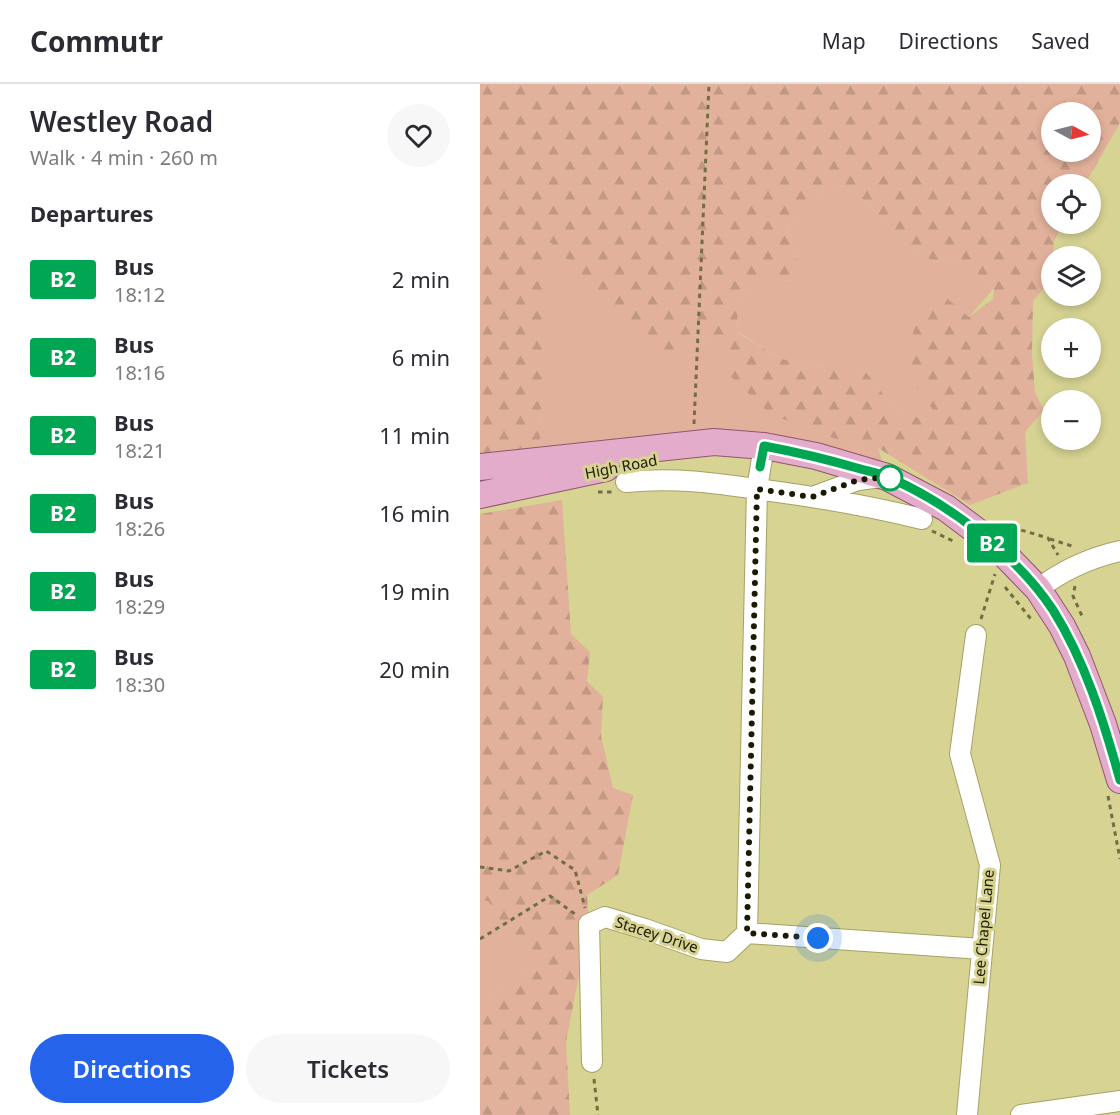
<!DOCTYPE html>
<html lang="en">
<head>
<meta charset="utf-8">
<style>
	body { margin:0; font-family:"Noto Sans",sans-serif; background:#f7f7f7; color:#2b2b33; height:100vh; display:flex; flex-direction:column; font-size:22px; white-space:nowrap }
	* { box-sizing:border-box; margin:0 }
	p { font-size:20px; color:#7c7c81 }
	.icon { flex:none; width:33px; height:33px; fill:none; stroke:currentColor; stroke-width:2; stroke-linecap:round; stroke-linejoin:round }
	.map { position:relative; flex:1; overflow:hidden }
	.drawer { display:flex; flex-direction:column; background:#fff; width:480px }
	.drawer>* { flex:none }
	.badge { padding:0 12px; border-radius:4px; font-size:21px; line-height:39px }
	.needle { width:39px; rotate:97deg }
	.controls { position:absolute; left:561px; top:18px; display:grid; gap:12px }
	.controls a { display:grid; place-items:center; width:60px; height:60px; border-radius:50%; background:#fff; box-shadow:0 3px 9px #0003; font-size:30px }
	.you { position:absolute; width:30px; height:30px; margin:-15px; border:4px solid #fff; border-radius:50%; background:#1a73e8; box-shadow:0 0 0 9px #1a73e833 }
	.map>.badge { position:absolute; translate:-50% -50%; box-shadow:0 0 0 3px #fff }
	h2 { padding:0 30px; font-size:22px; line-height:54px }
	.round { display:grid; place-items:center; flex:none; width:63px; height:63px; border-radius:32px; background:#f7f7f7 }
	.headline { display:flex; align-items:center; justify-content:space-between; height:102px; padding:0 30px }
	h1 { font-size:28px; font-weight:600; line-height:45px }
	.action { display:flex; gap:12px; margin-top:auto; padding:12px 30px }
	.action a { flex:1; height:69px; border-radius:36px; background:#2563eb; color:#fff; font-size:24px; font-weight:600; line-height:69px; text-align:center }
	.action a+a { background:#f7f7f7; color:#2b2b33 }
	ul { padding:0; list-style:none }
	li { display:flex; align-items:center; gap:18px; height:78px; padding:0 30px }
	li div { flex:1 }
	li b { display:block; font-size:22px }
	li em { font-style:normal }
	li .badge { min-width:66px; font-weight:700; text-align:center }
	header { display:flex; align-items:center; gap:36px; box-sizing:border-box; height:84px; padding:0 30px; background:#fff; border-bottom:2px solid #e1e1e2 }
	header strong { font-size:28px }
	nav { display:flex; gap:33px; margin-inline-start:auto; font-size:21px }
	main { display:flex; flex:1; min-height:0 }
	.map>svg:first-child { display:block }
	.green { fill:#e2b19b }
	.forest { fill:url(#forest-firs); fill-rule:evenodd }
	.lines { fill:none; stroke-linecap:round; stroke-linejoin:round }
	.minor-casing { stroke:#a6a263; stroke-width:22 }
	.major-casing { stroke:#91556f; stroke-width:28 }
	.path { stroke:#716e44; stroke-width:3; stroke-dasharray:4.5 4.5; stroke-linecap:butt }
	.minor { stroke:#fff; stroke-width:20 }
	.major { stroke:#e3accb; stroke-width:26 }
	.line-casing { stroke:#fff; stroke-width:14 }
	.line { stroke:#00a651; stroke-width:9 }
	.walk { stroke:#1c1a02; stroke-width:6; stroke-dasharray:0 10.8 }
	.stop-dot { fill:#fff; stroke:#00a651; stroke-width:3 }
	.labels { text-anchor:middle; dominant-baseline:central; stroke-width:6; stroke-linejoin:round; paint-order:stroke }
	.street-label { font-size:15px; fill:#1c1a02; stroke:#d7d393 }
</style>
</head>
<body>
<header>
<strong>Commutr</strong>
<nav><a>Map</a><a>Directions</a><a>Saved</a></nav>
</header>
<main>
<section class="drawer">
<div class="headline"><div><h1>Westley Road</h1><p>Walk · 4 min · 260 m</p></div><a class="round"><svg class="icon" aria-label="heart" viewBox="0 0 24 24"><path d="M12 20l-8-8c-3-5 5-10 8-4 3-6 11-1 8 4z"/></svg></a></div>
<h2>Departures</h2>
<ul>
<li><span class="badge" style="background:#00a651;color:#fff">B2</span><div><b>Bus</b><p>18:12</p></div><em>2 min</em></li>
<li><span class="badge" style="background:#00a651;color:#fff">B2</span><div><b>Bus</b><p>18:16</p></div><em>6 min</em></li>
<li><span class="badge" style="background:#00a651;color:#fff">B2</span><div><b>Bus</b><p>18:21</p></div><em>11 min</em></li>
<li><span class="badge" style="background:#00a651;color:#fff">B2</span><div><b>Bus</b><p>18:26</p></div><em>16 min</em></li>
<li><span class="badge" style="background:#00a651;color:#fff">B2</span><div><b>Bus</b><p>18:29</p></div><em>19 min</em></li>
<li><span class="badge" style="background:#00a651;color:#fff">B2</span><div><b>Bus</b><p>18:30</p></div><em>20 min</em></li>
</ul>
<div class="action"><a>Directions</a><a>Tickets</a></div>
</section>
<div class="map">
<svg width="640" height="1031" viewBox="0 0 640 1031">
	<defs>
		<pattern id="forest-firs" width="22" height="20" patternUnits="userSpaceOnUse" patternTransform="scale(1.5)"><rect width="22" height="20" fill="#e2b19b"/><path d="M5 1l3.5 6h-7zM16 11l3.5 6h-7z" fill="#c19884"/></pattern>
	</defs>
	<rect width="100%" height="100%" fill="#d7d393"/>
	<path class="green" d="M362,102L384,116L427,162L455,178L477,175L514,204L489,233L429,292L464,341L417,328L385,287L370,284H348L302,275L258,248L257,220L281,198L318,196L334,180L317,175L307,144L332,115Z
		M67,155L188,278L211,251L227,253L245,266L344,352L398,364L407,393L284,362L59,376Z
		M0,816H8L50,883L0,920Z"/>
	<path class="forest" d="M0,0H640V39L605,100H572V140H583L574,157L571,195L553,217L552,269L555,309L564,326L545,348L548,399L490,421L398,364L344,352L289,329L246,288L245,266L227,253L211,251L188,279L68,156L59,376L0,383ZM572,28H610V68H572ZM362,102L384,116L427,162L455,178L477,175L514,204L513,215L489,233L464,212L434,238L429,292L463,340L417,328L385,287L370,284H348L302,275L258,249L257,220L281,198L318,196L335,180L317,175L307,144L332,115Z
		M82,416L91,550L110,568L107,597L123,613L121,652L133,704L153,711L138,791L107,811L109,840L86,958L90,1031H0V920L50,883L8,817L0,816V430Z"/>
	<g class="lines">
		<defs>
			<path id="minor" d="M146,398C195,393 235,399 284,406C337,413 389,422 442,435
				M335,412L378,396L401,393
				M558,505C583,486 609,474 640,467
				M267,849L277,405L284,362
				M112,978L109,840L125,833L165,845L221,865L247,868L267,849L502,865
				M487,1031L510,781L480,670L496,551
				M541,1031L640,1017"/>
			<path id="major" d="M0,383L234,358L284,362L336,372L407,393L466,424L498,448L527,473L558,505L582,542L597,572L623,640L640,696
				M0,411L126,384"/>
		</defs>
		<use href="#minor" class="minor-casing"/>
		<use href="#major" class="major-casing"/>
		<path class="path" d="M214,340L229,0
			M118,408H132
			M524,441L568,454L578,471
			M452,447L473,457
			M570,455L595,463
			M595,502L593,512L602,532
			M525,503L551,535
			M501,535L515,490
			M628,712L640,775
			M0,783L29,787L66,767L95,786L105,824
			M0,855L70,812L95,830
			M114,995L118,1031"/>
		<use href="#minor" class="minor"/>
		<use href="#major" class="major"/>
	</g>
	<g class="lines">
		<defs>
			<path id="line" d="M280,383L284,362C316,368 346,375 377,384C387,387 398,389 408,393C468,419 537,471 573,526C605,577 624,638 640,696"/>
		</defs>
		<use href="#line" class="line-casing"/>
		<use href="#line" class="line"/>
		<path class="walk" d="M338,854L267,849L277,405L332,413L378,396L407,393L410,394"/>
	</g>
	<circle class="stop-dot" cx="410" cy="394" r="12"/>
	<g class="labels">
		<g class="street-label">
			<text transform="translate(141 382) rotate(-11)">High Road</text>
			<text transform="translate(503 843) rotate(-85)">Lee Chapel Lane</text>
			<text transform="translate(177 850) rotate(18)">Stacey Drive</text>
		</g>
	</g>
</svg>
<div class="controls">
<a><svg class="needle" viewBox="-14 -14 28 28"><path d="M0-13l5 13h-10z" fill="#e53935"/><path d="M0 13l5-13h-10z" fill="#7c7c81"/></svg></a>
<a><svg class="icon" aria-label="locate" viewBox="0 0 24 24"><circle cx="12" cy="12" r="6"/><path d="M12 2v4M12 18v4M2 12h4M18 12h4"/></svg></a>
<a><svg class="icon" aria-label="layers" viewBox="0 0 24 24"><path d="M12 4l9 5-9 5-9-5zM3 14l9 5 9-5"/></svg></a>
<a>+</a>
<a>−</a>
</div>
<div class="you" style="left:338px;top:854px"></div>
<b class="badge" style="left:512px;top:459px;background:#00a651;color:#fff">B2</b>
</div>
</main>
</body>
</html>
